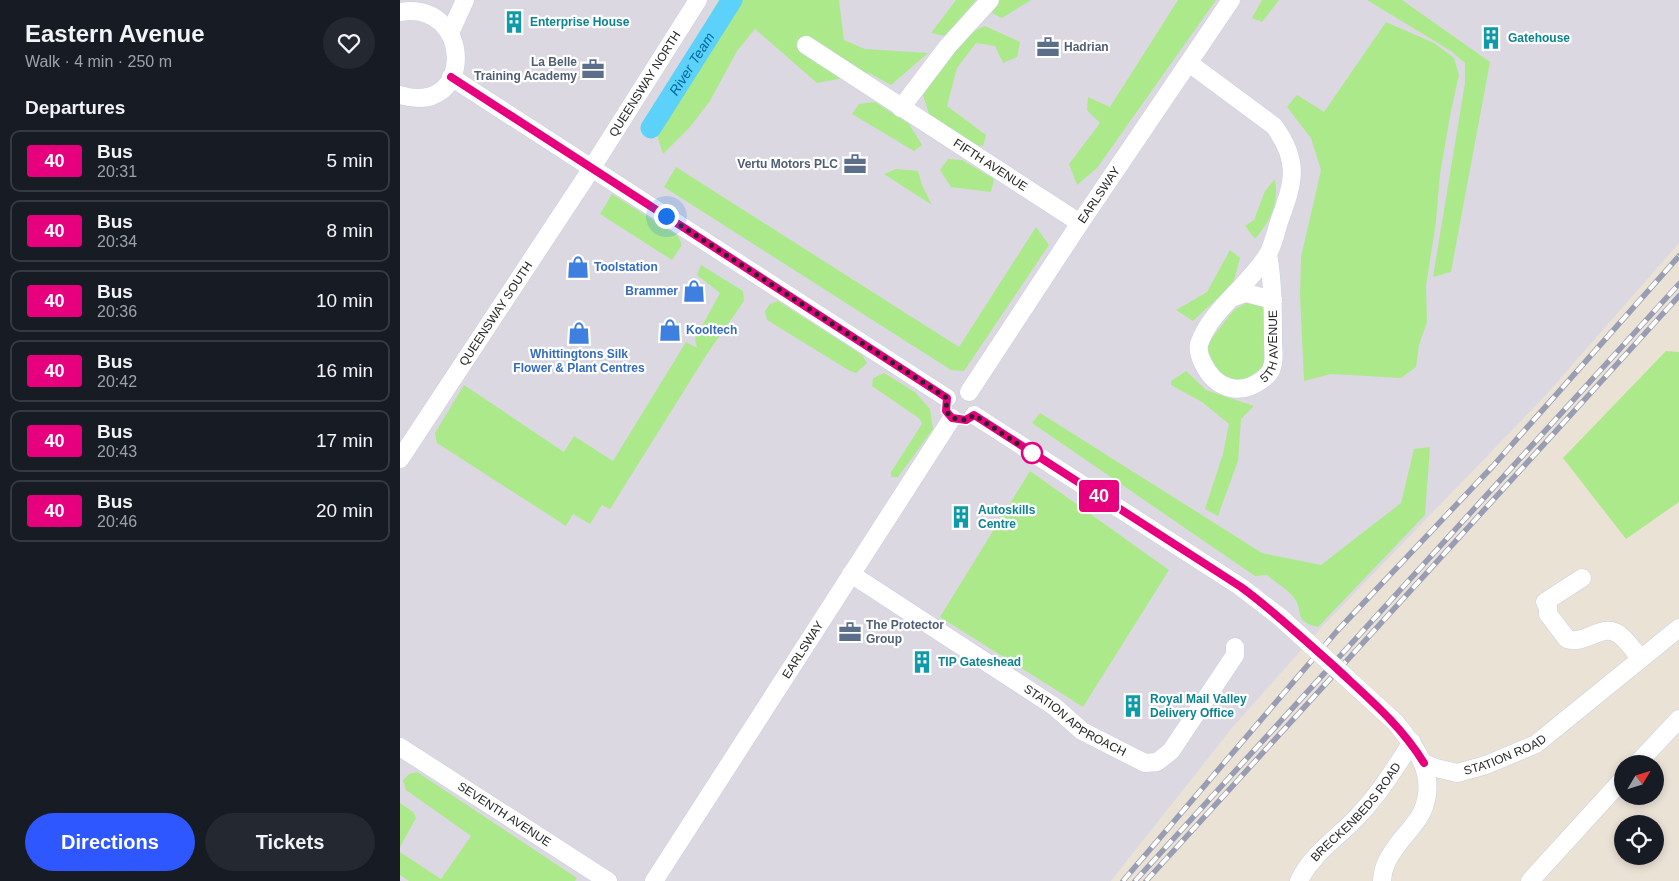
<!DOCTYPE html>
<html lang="en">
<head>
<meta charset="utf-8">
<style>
	body { margin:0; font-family:Helvetica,sans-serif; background:#242831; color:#f1f3f6; height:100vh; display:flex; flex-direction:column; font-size:19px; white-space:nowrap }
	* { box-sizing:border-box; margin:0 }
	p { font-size:16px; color:#9ea1a6 }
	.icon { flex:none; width:28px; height:28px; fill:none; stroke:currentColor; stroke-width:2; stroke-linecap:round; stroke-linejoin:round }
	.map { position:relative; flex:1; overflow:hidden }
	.sheet { display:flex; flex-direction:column; background:#171b24; width:400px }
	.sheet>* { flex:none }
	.badge { padding:0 10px; border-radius:4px; font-size:18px; line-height:32px }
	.needle { width:32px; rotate:52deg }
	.tools { position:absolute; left:1214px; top:755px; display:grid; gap:10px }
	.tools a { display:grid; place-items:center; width:50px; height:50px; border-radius:50%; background:#171b24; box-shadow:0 2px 8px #0003; font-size:25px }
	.you { position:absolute; width:25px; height:25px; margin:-12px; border:4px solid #fff; border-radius:50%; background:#1a73e8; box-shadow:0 0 0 8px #1a73e833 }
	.map>.badge { position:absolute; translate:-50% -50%; box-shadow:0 0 0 2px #fff }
	h2 { padding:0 25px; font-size:19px; line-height:45px }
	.round { display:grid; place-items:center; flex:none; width:52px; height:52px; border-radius:26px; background:#242831 }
	.summary { display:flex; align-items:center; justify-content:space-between; height:85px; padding:0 25px }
	h1 { font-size:24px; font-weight:800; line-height:38px }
	.action { display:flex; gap:10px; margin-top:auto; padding:10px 25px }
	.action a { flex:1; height:58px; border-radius:30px; background:#2f57ff; color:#fff; font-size:20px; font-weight:800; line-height:58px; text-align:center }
	.action a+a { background:#242831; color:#f1f3f6 }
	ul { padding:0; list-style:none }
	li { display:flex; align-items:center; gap:15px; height:62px; margin:0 10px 8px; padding:0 15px; border:2px solid #363941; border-radius:10px }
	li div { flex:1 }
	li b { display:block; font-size:19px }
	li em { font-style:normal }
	li .badge { min-width:55px; font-weight:700; text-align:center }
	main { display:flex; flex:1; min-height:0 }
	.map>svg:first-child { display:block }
	.industrial { fill:#dbd8e2 }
	.green { fill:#ace98b }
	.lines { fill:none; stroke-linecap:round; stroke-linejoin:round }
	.river { stroke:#5cd1fa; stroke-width:21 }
	.minor-casing { stroke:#cbd0e2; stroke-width:19 }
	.minor { stroke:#fff; stroke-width:18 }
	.rail-casing { stroke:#999db3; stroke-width:5.5 }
	.rail { stroke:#fff; stroke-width:4; stroke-dasharray:11; stroke-linecap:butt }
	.minor-bridge-casing { stroke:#cbd0e2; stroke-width:19; stroke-linecap:butt }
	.minor-bridge { stroke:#fff; stroke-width:18 }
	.line-casing { stroke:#fff; stroke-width:11 }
	.line { stroke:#e6007e; stroke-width:8 }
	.walk { stroke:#262626; stroke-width:5; stroke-dasharray:0 9 }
	.stop-dot { fill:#fff; stroke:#e6007e; stroke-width:2.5 }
	.labels { text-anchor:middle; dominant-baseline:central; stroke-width:4.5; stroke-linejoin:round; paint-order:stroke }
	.culture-label { font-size:12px; font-weight:bold; fill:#0d838f; stroke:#fff; text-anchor:start }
	.service-label { font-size:12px; font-weight:bold; fill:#4e5e75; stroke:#fff; text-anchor:start }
	.street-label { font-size:12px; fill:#262626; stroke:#fff }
	.shop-label { font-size:12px; font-weight:bold; fill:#366cbe; stroke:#fff; text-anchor:start }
	.water-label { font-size:14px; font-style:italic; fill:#006ba1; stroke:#fff }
</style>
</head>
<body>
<main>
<section class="sheet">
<div class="summary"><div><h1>Eastern Avenue</h1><p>Walk · 4 min · 250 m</p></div><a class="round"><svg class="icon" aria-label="heart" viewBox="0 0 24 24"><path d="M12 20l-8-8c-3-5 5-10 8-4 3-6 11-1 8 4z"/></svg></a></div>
<h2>Departures</h2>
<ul>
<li><span class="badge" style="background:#e6007e;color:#fff">40</span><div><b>Bus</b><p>20:31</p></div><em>5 min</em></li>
<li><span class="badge" style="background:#e6007e;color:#fff">40</span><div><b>Bus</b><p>20:34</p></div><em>8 min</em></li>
<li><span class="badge" style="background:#e6007e;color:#fff">40</span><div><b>Bus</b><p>20:36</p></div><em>10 min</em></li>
<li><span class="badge" style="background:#e6007e;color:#fff">40</span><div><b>Bus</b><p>20:42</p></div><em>16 min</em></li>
<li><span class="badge" style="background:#e6007e;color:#fff">40</span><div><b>Bus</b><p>20:43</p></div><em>17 min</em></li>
<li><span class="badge" style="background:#e6007e;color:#fff">40</span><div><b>Bus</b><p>20:46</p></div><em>20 min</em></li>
</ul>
<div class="action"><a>Directions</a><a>Tickets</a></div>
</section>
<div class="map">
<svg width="1279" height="881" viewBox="0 0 1279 881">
	<rect width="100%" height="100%" fill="#ebe2d6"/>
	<path class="industrial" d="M0,0H1279V243L1145,396L919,630L832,728L711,881H0Z"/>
	<path class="green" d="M319,0H439L444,40L465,49L528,53L491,85L469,73L417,83L355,29L337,51L310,101L290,127L263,154L257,135L270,82Z
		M556,0H576L545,36L531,33Z
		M597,0H631L602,18L592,13Z
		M778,0H816L697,168L677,185L669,164L700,123L687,110L688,97L710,107Z
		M862,0H879L862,22L852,18Z
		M967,0H1002L1090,62L1051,272L1033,277L1065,83V63L1051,51Z
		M986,22L1034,43L1054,58L1059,75L1051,111L1040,174L1036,222L1026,286L1027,322L1019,345L1016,367L1001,378L931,374L904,381L900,295L901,257L921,170L911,138L887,107L897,95L924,112Z
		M585,26L620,42L617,57L603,63L595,46L576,43L557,68L547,106L586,135L583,146L571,145L530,117L523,95C541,70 555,37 585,26Z
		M475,102L509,124L522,145L514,151L452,114L459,104Z
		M548,159L562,160L594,179L591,192L551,187L540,170Z
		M276,167L559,347L636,227L649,245L564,371L551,370L264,187Z
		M496,169L518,171L522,185L532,205L484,174Z
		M875,179C879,204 871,220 855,239L845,226L854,220L865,191Z
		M212,194L278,236L282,245L272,260L200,214Z
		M830,250L840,258L833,284L793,321L776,310L807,292Z
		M301,265L343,291L344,301L307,354L210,509L202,505L190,524L173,514L166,526L37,443L35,433L64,385L164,452L174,436L213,461L286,342L297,348L295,339L320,293L297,275Z
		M378,301L462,355L467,363L456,373L450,371L367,320L365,311L370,304Z
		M849,301L856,302L863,308L867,317L866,360L856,376L835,382L816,373L807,355L808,343L834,310Z
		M1266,351L1279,352V502L1226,539L1163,458Z
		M786,371L806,390L854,406L841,419L838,461L818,516L805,509L823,454L829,424L802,402L771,385V381Z
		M484,373L515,392L530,409L533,429L498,477H491V472L522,424L520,419L472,386L473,378Z
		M640,413L862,553L921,565L1001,503L1014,449L1030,447L1025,515L918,627C893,621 904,613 895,599C889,590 875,582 867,575L855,576L632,423Z
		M630,471L769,570L683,707L540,617Z
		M17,772L177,878L175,881H9L0,875V852L41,879L71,836L6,790L3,780L9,774Z
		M0,803L13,812L16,818L0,847Z"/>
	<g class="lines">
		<path class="river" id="s1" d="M251,128L332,0"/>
		<defs>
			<g id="minor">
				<path d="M0,12C73,0 76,118 0,95"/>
				<path d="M51,31L65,0"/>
				<path id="s2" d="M406,45L680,223"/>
				<path id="s3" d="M789,63L874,126C901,163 893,183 879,222C876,232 873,245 868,254C849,286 812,308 799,344C798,350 800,358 803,363C815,389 840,397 863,379C867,376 871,372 872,367C875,360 873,348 873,341C873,311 873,283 868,254"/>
				<path d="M51,77L547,398"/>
				<path d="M501,108L548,46L590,0"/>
				<path d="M831,298L846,293L873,300"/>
				<path id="s4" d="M569,392L680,223L831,0"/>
				<path d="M574,415L841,587L880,617"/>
				<path id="s5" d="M0,459L186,177L298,0"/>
				<path id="s6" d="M451,574L655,707L682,731L745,763L757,762L771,751L835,655V647"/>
				<path d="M1182,578L1145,602L1148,607V614L1167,639C1187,646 1204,619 1222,637C1229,643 1234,651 1240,658"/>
				<path id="s7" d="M0,747L208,881"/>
				<path id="s8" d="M1024,763L1036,768L1057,773L1086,765L1136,744L1279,628"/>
				<path d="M1237,764L1279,719"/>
				<path id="s9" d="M254,881L552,418"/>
				<path id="s10" d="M899,881C912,853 939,837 959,815C980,793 995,768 1012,742"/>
				<path d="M982,881C983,863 991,854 1001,840C1008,832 1017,822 1022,812C1038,776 1017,749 995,722"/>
				<path d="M1130,881L1222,780"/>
			</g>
		</defs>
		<use href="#minor" class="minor-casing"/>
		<use href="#minor" class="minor"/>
		<defs>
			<path id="rail" d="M723,881L937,631L1093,466L1279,256
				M735,881L1279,284
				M746,881L1279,296"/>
		</defs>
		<use href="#rail" class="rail-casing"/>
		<use href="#rail" class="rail"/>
		<defs>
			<path id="minor-bridge" d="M880,617L995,722"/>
		</defs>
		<use href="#minor-bridge" class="minor-bridge-casing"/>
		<use href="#minor-bridge" class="minor-bridge"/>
	</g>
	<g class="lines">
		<defs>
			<path id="line" d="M51,77L547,398L546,411L552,418L566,420L574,415L841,587C874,611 903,639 934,666C967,697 1000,724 1024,763"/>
		</defs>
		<use href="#line" class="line-casing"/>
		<use href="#line" class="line"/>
		<path class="walk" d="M266,216L547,398L546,411L552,418L566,420L574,415L632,453"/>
	</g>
	<defs>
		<symbol id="building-bare" viewBox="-9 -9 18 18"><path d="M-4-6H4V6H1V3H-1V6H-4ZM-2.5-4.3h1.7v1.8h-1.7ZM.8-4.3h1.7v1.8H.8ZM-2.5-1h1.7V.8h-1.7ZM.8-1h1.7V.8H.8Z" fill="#0f9aa8" stroke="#fff" stroke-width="2.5" paint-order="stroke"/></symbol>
		<symbol id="office-bare" viewBox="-9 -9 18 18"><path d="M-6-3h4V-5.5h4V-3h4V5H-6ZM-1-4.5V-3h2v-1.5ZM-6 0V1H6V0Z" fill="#5c6f8a" stroke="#fff" stroke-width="2.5" paint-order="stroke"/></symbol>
		<symbol id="shop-bare" viewBox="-9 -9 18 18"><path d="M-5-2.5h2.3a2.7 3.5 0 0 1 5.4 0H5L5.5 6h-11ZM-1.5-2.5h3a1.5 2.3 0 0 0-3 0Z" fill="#3f7fe0" stroke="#fff" stroke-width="2.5" paint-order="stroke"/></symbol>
	</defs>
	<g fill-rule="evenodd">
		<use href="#building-bare" x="98" y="6" width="32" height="32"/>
		<use href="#building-bare" x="1075" y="22" width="32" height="32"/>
		<use href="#office-bare" x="632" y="31" width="32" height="32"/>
		<use href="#office-bare" x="177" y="53" width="32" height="32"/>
		<use href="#office-bare" x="439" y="148" width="32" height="32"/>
		<use href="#shop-bare" x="162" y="251" width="32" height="32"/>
		<use href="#shop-bare" x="278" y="275" width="32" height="32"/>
		<use href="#shop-bare" x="254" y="314" width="32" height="32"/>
		<use href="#shop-bare" x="163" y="317" width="32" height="32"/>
		<use href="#building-bare" x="545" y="501" width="32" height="32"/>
		<use href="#office-bare" x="434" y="616" width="32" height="32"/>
		<use href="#building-bare" x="506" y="646" width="32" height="32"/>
		<use href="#building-bare" x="717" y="690" width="32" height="32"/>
	</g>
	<circle class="stop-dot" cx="632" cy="453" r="10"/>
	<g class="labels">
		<g class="culture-label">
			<text x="130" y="22">Enterprise House</text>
			<text x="1108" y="38">Gatehouse</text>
			<text x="578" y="510">Autoskills<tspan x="578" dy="14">Centre</tspan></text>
			<text x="538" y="662">TIP Gateshead</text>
			<text x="750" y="699">Royal Mail Valley<tspan x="750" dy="14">Delivery Office</tspan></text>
		</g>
		<g class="service-label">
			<text x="664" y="47">Hadrian</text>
			<text x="177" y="62" text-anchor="end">La Belle<tspan x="177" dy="14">Training Academy</tspan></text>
			<text x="438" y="164" text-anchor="end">Vertu Motors PLC</text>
			<text x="466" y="625">The Protector<tspan x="466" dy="14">Group</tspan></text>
		</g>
		<g class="street-label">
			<text stroke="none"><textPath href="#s5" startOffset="448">QUEENSWAY NORTH</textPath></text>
			<text stroke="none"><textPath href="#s2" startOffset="220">FIFTH AVENUE</textPath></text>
			<text stroke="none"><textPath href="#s4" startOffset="236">EARLSWAY</textPath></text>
			<text stroke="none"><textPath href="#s5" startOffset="174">QUEENSWAY SOUTH</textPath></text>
			<text stroke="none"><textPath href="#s3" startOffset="484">5TH AVENUE</textPath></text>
			<text stroke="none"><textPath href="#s9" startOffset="275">EARLSWAY</textPath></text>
			<text stroke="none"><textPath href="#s6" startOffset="268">STATION APPROACH</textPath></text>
			<text stroke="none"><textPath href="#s8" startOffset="86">STATION ROAD</textPath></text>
			<text stroke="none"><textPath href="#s10" startOffset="90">BRECKENBEDS ROAD</textPath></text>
			<text stroke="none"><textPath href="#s7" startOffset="124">SEVENTH AVENUE</textPath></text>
		</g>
		<g class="shop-label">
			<text x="194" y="267">Toolstation</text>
			<text x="278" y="291" text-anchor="end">Brammer</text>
			<text x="286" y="330">Kooltech</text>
			<text x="179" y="354" text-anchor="middle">Whittingtons Silk<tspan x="179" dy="14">Flower &amp; Plant Centres</tspan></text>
		</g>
		<g class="water-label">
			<text stroke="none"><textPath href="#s1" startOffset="76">River Team</textPath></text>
		</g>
	</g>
</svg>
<div class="tools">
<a><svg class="needle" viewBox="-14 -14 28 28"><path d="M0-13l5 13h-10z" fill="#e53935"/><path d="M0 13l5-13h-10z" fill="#9ea1a6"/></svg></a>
<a><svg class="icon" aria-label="locate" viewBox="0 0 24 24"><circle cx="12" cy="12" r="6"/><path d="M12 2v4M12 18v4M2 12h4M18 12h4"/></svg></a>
</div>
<div class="you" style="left:266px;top:216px"></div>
<b class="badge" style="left:699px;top:496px;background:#e6007e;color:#fff">40</b>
</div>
</main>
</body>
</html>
